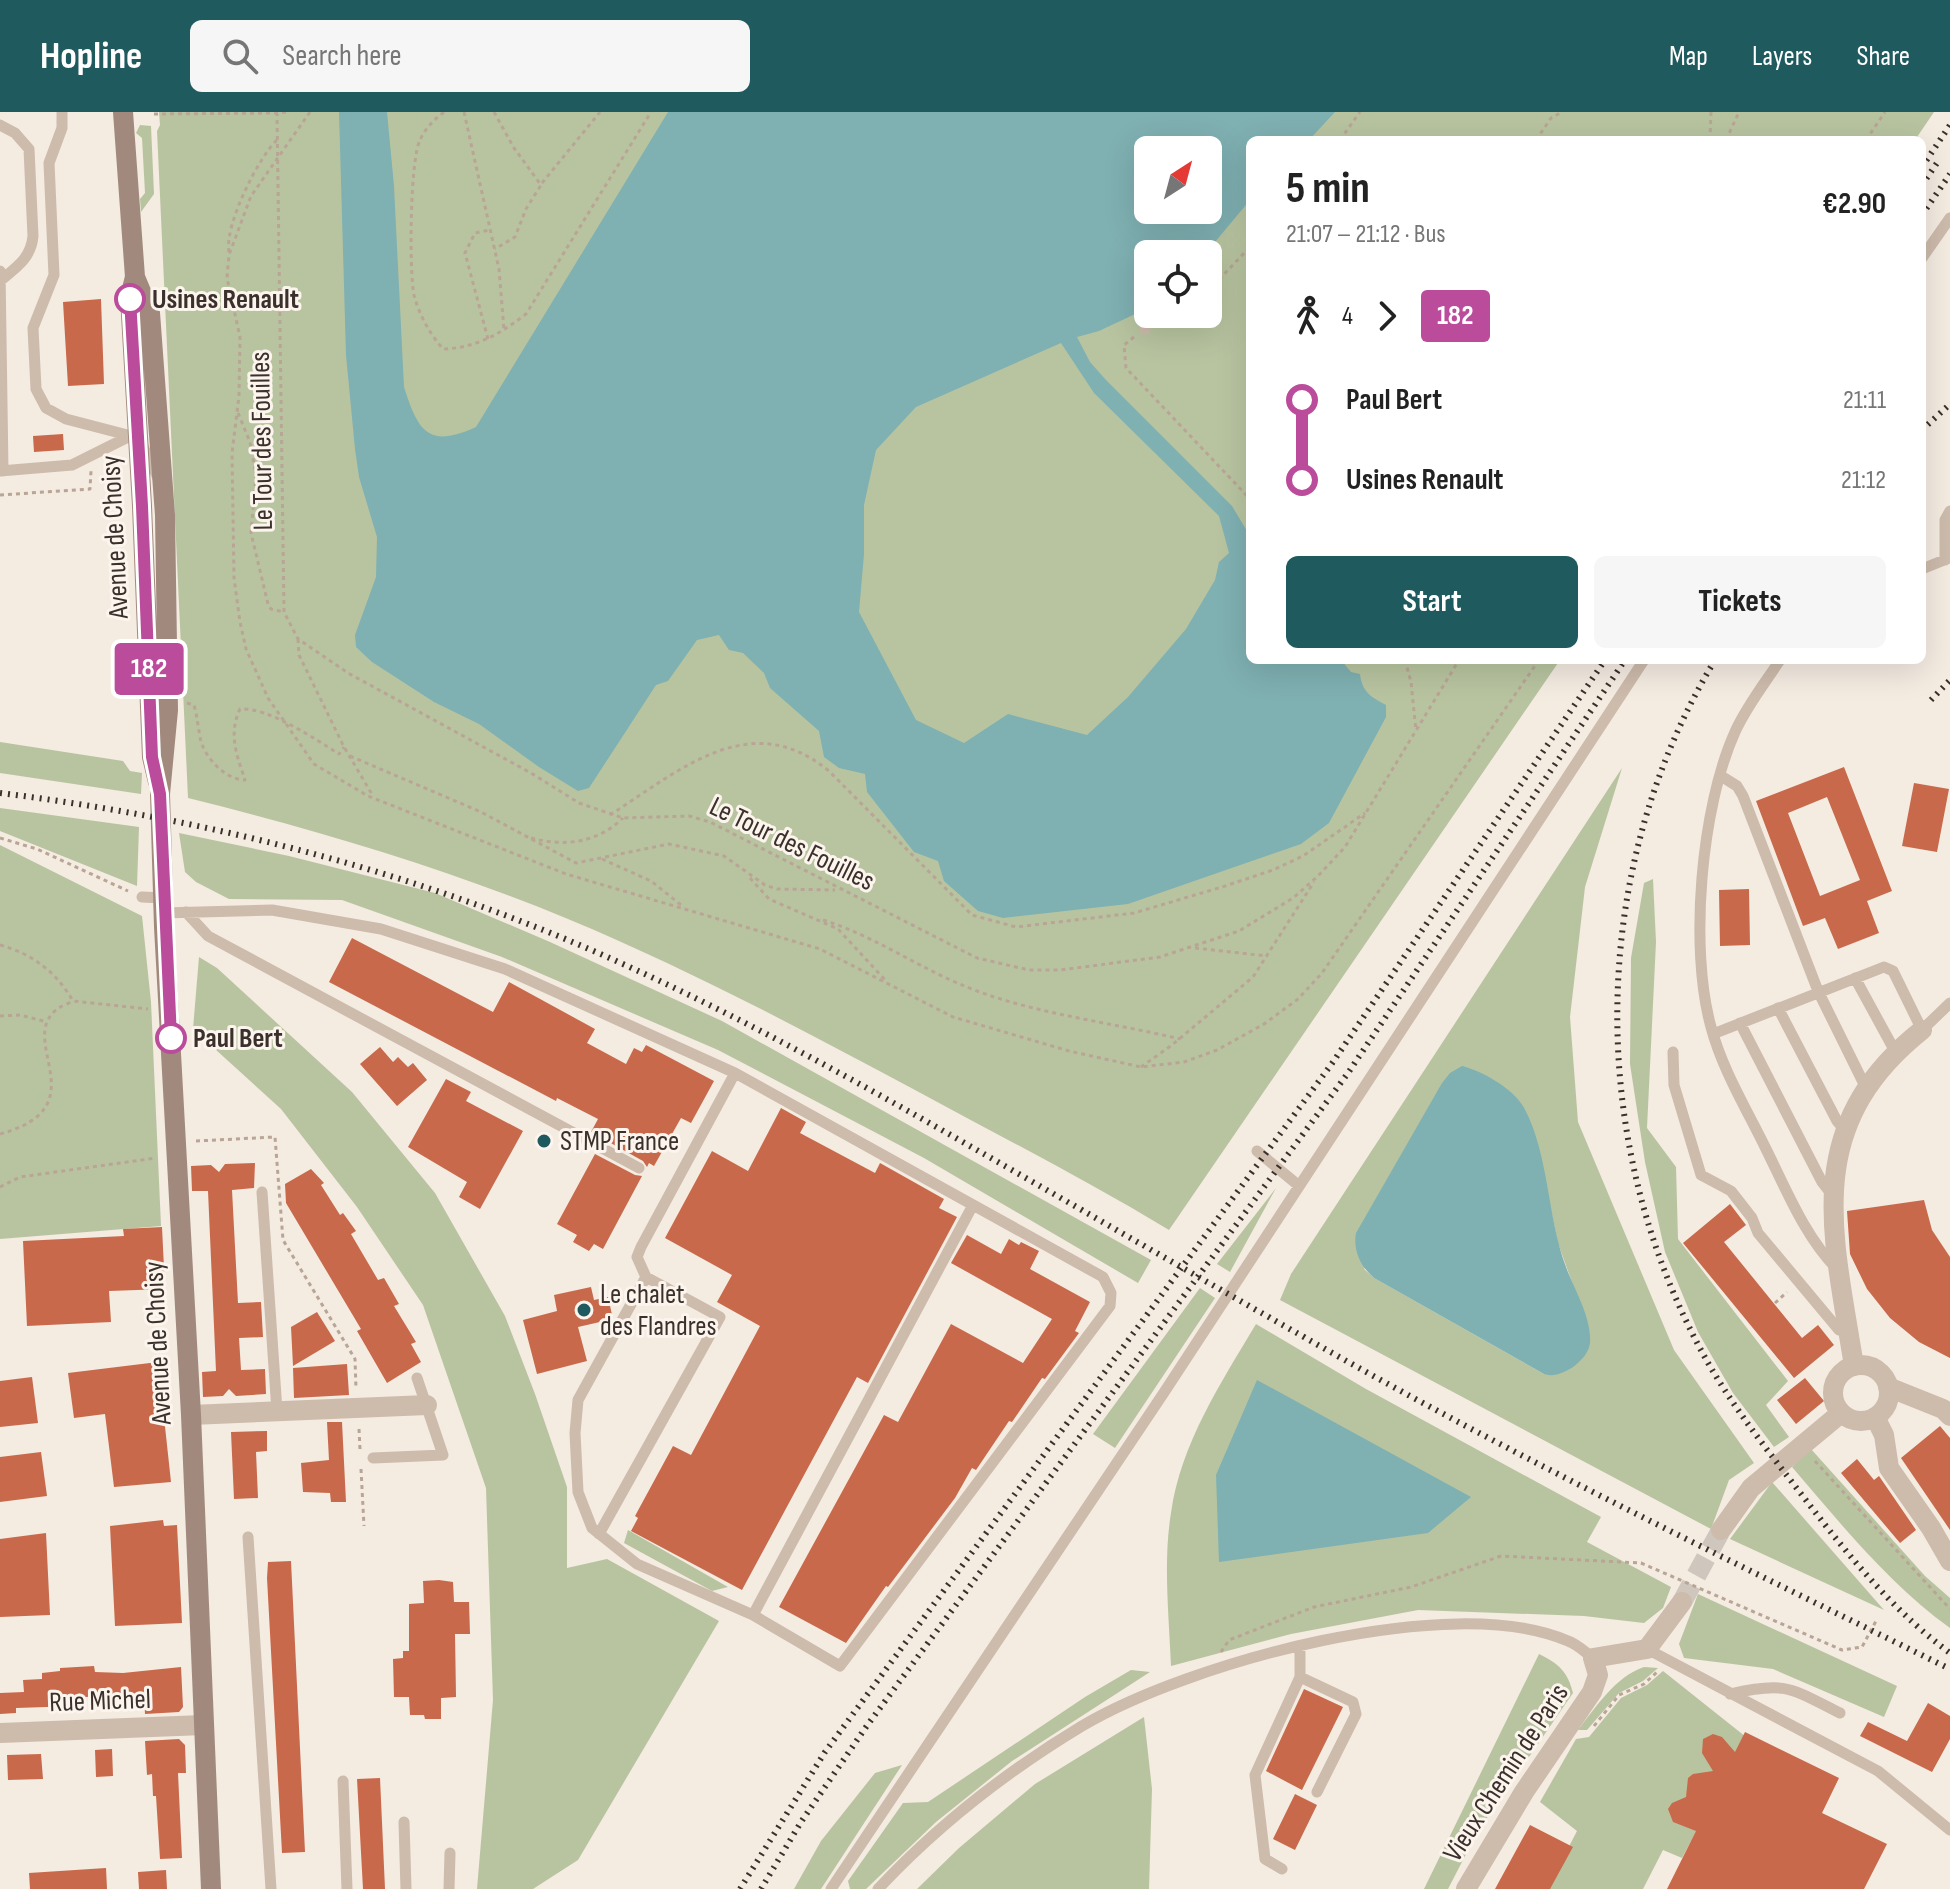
<!DOCTYPE html>
<html lang="en">
<head>
<meta charset="utf-8">
<style>
	body { margin:0; font-family:"Sofia Sans Condensed",sans-serif; background:#f6f6f6; color:#222; height:100vh; display:flex; flex-direction:column; font-size:30px; white-space:nowrap }
	* { box-sizing:border-box; margin:0 }
	p { font-size:26px; color:#767676 }
	.icon { flex:none; width:44px; height:44px; fill:none; stroke:currentColor; stroke-width:2; stroke-linecap:round; stroke-linejoin:round }
	.map { position:relative; flex:1; overflow:hidden }
	.details { position:absolute; left:1246px; top:24px; width:680px; height:528px; display:flex; flex-direction:column; background:#fff; border-radius:12px; box-shadow:0 8px 32px #0002 }
	.details>* { flex:none }
	.badge { padding:0 16px; border-radius:6px; font-size:28px; line-height:52px }
	.needle { width:52px; rotate:36deg }
	.tools { position:absolute; left:1134px; top:24px; display:grid; gap:16px }
	.tools a { display:grid; place-items:center; width:88px; height:88px; border-radius:12px; background:#fff; box-shadow:0 8px 32px #0002; font-size:40px }
	.map>.badge { position:absolute; translate:-50% -50%; box-shadow:0 0 0 4px #fff }
	.legs { display:flex; align-items:center; gap:12px; height:88px; padding:0 40px; font-size:26px }
	.legs p { margin-inline-start:auto }
	.headline { display:flex; align-items:center; justify-content:space-between; height:136px; padding:0 40px }
	h1 { font-size:44px; font-weight:700; line-height:60px }
	.action { display:flex; gap:16px; margin-top:auto; padding:16px 40px }
	.action a { flex:1; height:92px; border-radius:12px; background:#1f5a5e; color:#fff; font-size:32px; font-weight:700; line-height:92px; text-align:center }
	.action a+a { background:#f6f6f6; color:#222 }
	ul { padding:0 40px; list-style:none }
	li { display:flex; align-items:center; gap:28px; height:80px; font-size:30px }
	li i { display:grid; place-items:center; width:12px; height:100%; margin:0 10px; background:currentColor }
	li i::after { content:''; width:20px; height:20px; margin:-10px; border:6px solid; border-radius:50%; background:#fff }
	li p { margin-inline-start:auto }
	li:first-child i { background:linear-gradient(#0000 50%,currentColor 0) }
	li:last-child i { background:linear-gradient(currentColor 50%,#0000 0) }
	header { display:flex; align-items:center; gap:48px; box-sizing:border-box; height:112px; padding:0 40px; background:#1f5a5e; color:#fff }
	header strong { font-size:38px }
	nav { display:flex; gap:44px; margin-inline-start:auto; font-size:28px }
	.search { width:560px; height:72px; background:#f6f6f6; display:flex; align-items:center; gap:20px; box-sizing:border-box; padding:0 28px; border-radius:12px; color:#767676; font-size:30px }
	.map>svg:first-child { display:block }
	.green { fill:#b8c4a0; fill-rule:evenodd }
	.water { fill:#7fb0b2; fill-rule:evenodd }
	.building { fill:#c8694b; fill-rule:evenodd }
	.lines { fill:none; stroke-linecap:round; stroke-linejoin:round }
	.street-tunnel { stroke:#cfc6bd; stroke-width:20; stroke-dasharray:20 10; stroke-linecap:butt }
	.path { stroke:#b9a596; stroke-width:3; stroke-dasharray:4 4; stroke-linecap:butt }
	.lane { stroke:#cdbbac; stroke-width:11 }
	.street { stroke:#cdbbac; stroke-width:20 }
	.secondary { stroke:#a18a7d; stroke-width:20 }
	.rail { stroke:#3b302b; stroke-width:6; stroke-dasharray:2 6; stroke-linecap:butt }
	.line-1-casing { stroke:#fff; stroke-width:18 }
	.line-1 { stroke:#ba4c9b; stroke-width:12 }
	.stop-1-dot { fill:#fff; stroke:#ba4c9b; stroke-width:4 }
	.poi-dot { fill:#1f5a5e; stroke:#fbf5ee; stroke-width:3 }
	.labels { text-anchor:middle; dominant-baseline:central; stroke-width:6; stroke-linejoin:round; paint-order:stroke }
	.stop-label { font-size:28px; font-weight:bold; fill:#3b302b; stroke:#fbf5ee; text-anchor:start }
	.street-label { font-size:28px; fill:#3b302b; stroke:#fbf5ee }
	.poi-label { font-size:28px; fill:#3b302b; stroke:#fbf5ee; text-anchor:start }
</style>
</head>
<body>
<header>
<strong>Hopline</strong>
<div class="search"><svg class="icon" aria-label="search" viewBox="0 0 24 24"><circle cx="10" cy="10" r="6"/><path d="M15 15l6 6"/></svg>Search here</div>
<nav><a>Map</a><a>Layers</a><a>Share</a></nav>
</header>
<div class="map">
<svg width="1950" height="1777" viewBox="0 0 1950 1777">
	<rect width="100%" height="100%" fill="#f4ebe1"/>
	<path class="green" d="M159,0H1934L1915,28H1250V548H1560L1169,1118C1086,1068 1000,1024 915,978C801,917 688,857 568,807C445,756 317,718 188,686L157,19L160,13ZM1148,38H1208V98H1148ZM1148,142H1208V202H1148Z
		M140,13L151,14L154,82L141,100L140,87L145,81L142,26L136,21Z
		M0,630L123,649L130,659L142,661L141,682L0,661Z
		M1622,656L1585,775L1570,905L1578,1010L1674,1238L1754,1351L1729,1368L1711,1417L1280,1188L1291,1162ZM1522,993L1537,1032L1558,1131L1586,1210L1544,1262L1374,1166L1364,1157Z
		M0,696L139,715L137,774L0,719Z
		M179,721L289,744L435,781L550,830L722,909L1151,1148L1138,1171L924,1046L718,938L502,845L342,788L229,787L196,770L185,760Z
		M0,733L142,804L151,890L161,1114L0,1127Z
		M1653,767L1656,830L1647,1016L1676,1055L1678,1127L1788,1269L1766,1293L1789,1325L1774,1335L1733,1281L1698,1220L1665,1140L1645,1050L1630,952L1631,846L1644,771Z
		M199,845L217,856L352,980L435,1081L505,1204L535,1282L567,1375V1456L607,1447L719,1509L578,1748L533,1777H477L493,1588L486,1376L423,1193L357,1095L281,997L193,917Z
		M1276,1076L1230,1160L1217,1152Z
		M1200,1176L1215,1186L1115,1336L1093,1322Z
		M1256,1212L1366,1277L1601,1405L1587,1430L1671,1475L1663,1496L1644,1511L1584,1504L1418,1498L1291,1522L1171,1554C1169,1504 1163,1450 1171,1401C1181,1331 1221,1271 1256,1212Z
		M1811,1337L1925,1464L1950,1486V1516C1889,1472 1841,1412 1792,1355Z
		M1772,1370L1884,1498L1730,1427Z
		M628,1418L728,1475L712,1479L624,1431Z
		M1698,1482L1897,1574L1884,1605L1773,1557L1684,1546L1679,1532Z
		M1539,1542C1558,1551 1568,1560 1573,1581L1478,1719L1448,1777H1424Z
		M1644,1555L1658,1556L1643,1569L1619,1581L1587,1618H1578C1595,1596 1616,1564 1644,1555Z
		M1131,1558L1150,1560L1012,1649L936,1710L866,1777H850L848,1769L903,1691L928,1690L1085,1585Z
		M1663,1559L1746,1625L1682,1746L1663,1738L1643,1777H1547L1577,1719L1540,1690L1576,1627L1589,1625L1621,1586L1647,1573Z
		M1144,1605L1152,1677L1149,1777H917L959,1736L1035,1672Z
		M902,1653L821,1777H794L821,1729L875,1661Z"/>
	<path class="water" d="M339,0H387L394,74L404,275C418,319 428,337 476,315L668,0H1335L1309,28H1250V88L1205,142H1148V196L1099,219L1077,225L1090,250L1106,268L1232,394L1250,424V548H1341L1351,560L1360,562C1362,580 1371,585 1386,593V605L1329,711L1301,732L1128,792L1003,806L978,799L944,769L938,749L914,740L867,680L865,662L839,656L824,645L819,619L770,576L764,561L743,541L729,538L719,523L697,528L668,569L656,573L589,676L578,679L539,655L479,612L434,590L372,550L356,535L355,523L376,465L377,425L359,365L355,337L346,243ZM1148,38H1208V98H1148ZM1061,231L1094,281L1219,404L1229,441L1219,450L1215,468L1186,517L1128,585L1087,623L1008,602L964,631L916,608L859,500L864,442V393L876,338L916,295Z
		M1462,954C1482,959 1512,976 1523,994C1549,1040 1547,1105 1566,1155C1574,1177 1592,1206 1590,1231C1588,1249 1560,1268 1544,1262L1374,1166C1360,1154 1353,1138 1356,1121L1442,971L1450,961Z
		M1257,1268L1471,1385L1428,1421L1219,1450L1216,1363Z"/>
	<path class="building" d="M101,187L104,272L68,274L63,190Z
		M63,322L64,338L34,340L33,324Z
		M1844,655L1892,779L1867,789L1879,821L1838,837L1825,806L1803,814L1756,689ZM1827,685L1860,768L1820,784L1788,701Z
		M1914,671L1949,677L1937,740L1902,734Z
		M1749,777L1750,833L1720,834L1719,778Z
		M352,826L493,900L509,870L595,917L587,931L626,952L634,936L642,940L646,933L714,969L691,1011L681,1006L654,1054L649,1051L647,1055L643,1049L591,1020L598,1007L557,986L556,989L329,870Z
		M380,935L393,950L398,945L408,955L413,951L427,968L397,994L360,952Z
		M446,967L471,980L466,989L523,1019L480,1097L459,1085L467,1070L408,1035Z
		M781,996L806,1010L800,1021L875,1061L880,1051L944,1087L939,1096L957,1105L868,1271L857,1265L742,1478L631,1419L638,1406L635,1404L673,1334L691,1343L760,1214L717,1190L732,1163L665,1126L712,1039L748,1059Z
		M595,1042L635,1063L642,1064L603,1137L594,1132L589,1139L573,1130L577,1123L557,1112Z
		M255,1051L254,1076L232,1078L238,1191L261,1190L263,1225L239,1226L241,1258L265,1257L266,1282L236,1284L229,1277L223,1284L203,1285L202,1260L216,1259L208,1079H192L191,1054L211,1053L219,1060L225,1052Z
		M311,1057L324,1071L321,1073L340,1103L343,1101L356,1119L351,1122L378,1168L384,1166L399,1192L394,1194L416,1230L411,1232L421,1250L387,1271L357,1219L361,1217L286,1091L285,1072Z
		M1924,1088L1932,1118L1950,1145V1246L1919,1230L1890,1206L1867,1177L1850,1142L1847,1099Z
		M1730,1092L1746,1113L1724,1130L1802,1226L1818,1213L1834,1233L1794,1266L1683,1131Z
		M162,1115L165,1177L109,1179L111,1210L27,1214L23,1129L124,1124L123,1117Z
		M967,1123L1001,1142L1009,1127L1019,1133L1021,1130L1039,1139L1030,1157L1090,1190L1075,1219L1079,1221L1045,1267L1042,1266L1012,1310L1009,1309L976,1358L972,1356L955,1386L888,1475L886,1474L846,1531L779,1495L884,1303L898,1310L951,1212L1023,1251L1052,1207L951,1151Z
		M591,1175L594,1188L608,1185L613,1207L578,1215L587,1249L537,1262L523,1208L557,1199L554,1183Z
		M317,1200L335,1229L293,1254L291,1215Z
		M158,1250L171,1370L114,1375L105,1302L74,1306L68,1261Z
		M347,1252L349,1283L294,1286L293,1256Z
		M32,1265L38,1311L0,1315V1269Z
		M1805,1266L1824,1289L1796,1312L1777,1288Z
		M327,1310H342L346,1390H331L330,1381L303,1380L301,1351L329,1348Z
		M1940,1314L1950,1326V1418L1901,1346Z
		M267,1319V1339L256,1340L258,1386L234,1387L231,1320Z
		M41,1340L47,1384L0,1390V1345Z
		M1857,1347L1874,1368L1879,1364L1916,1418L1900,1431L1841,1361Z
		M163,1408L164,1414L177,1413L182,1511L115,1514L110,1414Z
		M46,1421L50,1503L0,1505V1427Z
		M291,1449L305,1740L282,1741L267,1466L268,1450Z
		M439,1468L453,1470L454,1490H469L470,1522H455L456,1585L441,1586V1607H425L424,1603H410L409,1585H394L393,1547L403,1546V1539H409V1492L424,1491L423,1469Z
		M94,1554L95,1560L123,1561L181,1555L183,1595L179,1600L145,1602L144,1582L86,1585L76,1586V1594L16,1596V1601L0,1602V1581L24,1580L23,1568L42,1567V1561L60,1559V1556Z
		M1304,1577L1343,1595L1302,1678L1266,1659Z
		M1928,1591L1950,1604V1627L1932,1660L1860,1624L1868,1610L1907,1629Z
		M1745,1620L1839,1666L1822,1701L1887,1732L1864,1777H1667L1696,1719L1673,1710L1668,1697L1672,1691L1686,1685L1688,1666L1693,1662L1713,1659L1702,1641L1703,1627L1713,1622L1722,1625L1735,1640Z
		M179,1627L185,1633L186,1661H178L182,1746L160,1747L156,1684H153L152,1662L147,1663L145,1629Z
		M112,1637L113,1664L96,1665L95,1638Z
		M41,1642L43,1667L8,1668L7,1643Z
		M380,1666L385,1777H363L357,1667Z
		M1295,1682L1317,1693L1295,1738L1273,1727Z
		M1530,1713L1573,1735L1550,1777H1495Z
		M106,1756L107,1777H30L29,1761Z
		M166,1758L167,1777H139L138,1760Z"/>
	<g class="lines">
		<path class="street-tunnel" d="M1682,1490L1721,1418"/>
		<path class="path" d="M286,0L277,1L284,500L298,527L348,561L531,661L579,691L623,706L689,704L710,710L977,846L1029,858H1060L1160,845L1239,819L1293,786L1318,764L1345,735L1459,548
			M310,0L251,84L229,143L227,166L240,225L239,284L232,341L234,466L240,510L246,537L268,586L314,652L368,684L566,762L820,837L953,905L1069,939L1141,955L1184,950L1217,938L1264,912L1298,887L1322,861L1539,548
			M444,0C434,8 426,15 420,28C410,48 409,158 414,183C419,203 430,222 443,237C476,236 500,222 526,202L651,0
			M464,0L499,157L504,218
			M494,0L514,36L541,73L526,97L515,125L495,137
			M154,2L277,1
			M1340,28L1360,0
			M1536,28L1551,6L1562,0
			M1710,28L1711,0
			M1726,28L1739,0
			M1866,28L1885,0
			M542,71L600,0
			M229,140C224,114 258,46 277,28
			M1208,179L1250,135
			M1160,208L1171,202
			M1134,225L1124,233L1126,256L1250,387
			M488,227L465,141L475,121L490,118
			M238,301L250,330L256,363L251,421L268,492L271,497L284,500
			M0,383L90,377L91,359
			M298,527L299,543L344,635L373,684
			M1405,548L1411,570L1416,619
			M187,591L194,593C197,604 198,614 200,625C203,644 225,668 245,668C237,644 228,622 240,597C268,595 315,627 339,642L344,635
			M350,644L481,700L576,751L669,732L724,744L765,773L777,777L835,778
			M610,703C679,659 750,594 829,659L972,803L1016,815L1134,801L1222,775L1273,758L1303,744L1365,701
			M0,726L37,737L128,779
			M531,726C565,735 597,731 623,706
			M602,747L651,769L681,793
			M750,766L769,787L838,817L887,870
			M823,808C871,823 910,850 955,870C1024,901 1106,909 1180,927
			M0,833C33,842 56,860 73,889L148,897
			M1195,836L1267,844
			M0,904L20,903L47,910
			M1141,955L1172,933L1253,865L1314,770
			M0,1022C99,995 17,930 56,898C60,894 68,892 73,889
			M196,1029L275,1025L283,1128L355,1247L356,1277
			M0,1075L20,1065L156,1046
			M1775,1191L1787,1180
			M359,1317L360,1337
			M1815,1349L1950,1497
			M361,1357L364,1414
			M1221,1540L1229,1528L1314,1495L1411,1475L1501,1444L1641,1451L1842,1538L1862,1535L1876,1509
			M1594,1614L1619,1583L1644,1572L1657,1560"/>
		<path class="lane" d="M62,0V16L49,51L54,163L33,216L36,277L46,296L66,307L139,326L158,366
			M0,13L15,21L29,37L33,124C31,146 17,155 1,168
			M1152,142V140
			M1922,146L1950,106
			M0,159L3,359
			M1145,217L1148,182
			M0,359L72,353L130,324
			M1945,448V408L1950,399
			M1922,457L1949,446
			M1780,548C1765,571 1746,595 1735,620C1701,695 1689,836 1711,915C1722,957 1747,998 1766,1037C1786,1077 1805,1125 1837,1157
			M1721,664L1737,674L1743,684L1818,879L1866,976
			M142,785L163,786
			M186,800L208,824L639,1056
			M163,801L272,798L381,817L505,857L735,961L1103,1165L1111,1181L1110,1194L840,1554L753,1503L637,1452L592,1416L578,1380L575,1321L578,1288L646,1165L637,1145L641,1135L735,961
			M1855,866L1896,941
			M1778,896L1837,1009L1845,1018
			M1740,911L1822,1070L1832,1083
			M1713,922L1884,855L1893,859L1922,918L1950,891
			M1673,940L1674,973L1701,1063L1731,1079L1752,1106L1758,1121L1839,1218L1848,1217
			M1257,1039L1298,1073
			M262,1080L277,1299
			M373,1346L443,1343L417,1266
			M599,1422L720,1205L646,1165
			M248,1425L271,1777
			M753,1503L973,1093
			M1647,1537L1878,1659L1950,1718
			M1300,1565L1353,1590L1356,1602L1317,1680
			M1730,1582C1786,1569 1790,1576 1840,1601
			M343,1669L347,1777
			M404,1710L406,1777
			M1282,1757L1265,1747L1255,1663L1300,1565V1535
			M449,1777L450,1741
			M831,1777L1163,1282L1644,548
			M878,1777C937,1714 1009,1658 1082,1614C1188,1551 1452,1478 1568,1529C1577,1532 1585,1540 1593,1546"/>
		<path class="street" d="M1833 1281a28 28 0 1 1 56 0a28 28 0 1 1-56 0Z
			M1854,1254C1833,1121 1800,1015 1922,918
			M1888,1275L1943,1297L1950,1304
			M191,1303L427,1293
			M1875,1305L1884,1323L1889,1356L1931,1416L1950,1449
			M1721,1418L1751,1376L1841,1301
			M0,1621L203,1613
			M1466,1777L1524,1680L1592,1580L1598,1563L1593,1546L1647,1537L1682,1490"/>
		<path class="secondary" d="M123,0L135,165L130,185L142,394L152,645L158,670
			M135,165L150,201L165,403L168,598L160,682L164,815L191,1303L211,1777"/>
		<path class="rail" d="M1922,55L1950,13
			M1922,73L1939,48
			M1922,103L1950,62
			M1922,318L1950,292
			M1715,548C1588,758 1586,1026 1702,1240C1728,1288 1761,1330 1795,1374C1841,1434 1888,1495 1950,1541
			M1931,588L1950,568
			M0,681C210,707 420,761 614,848C749,908 877,981 1005,1054C1115,1117 1224,1180 1334,1242C1535,1355 1743,1455 1950,1557
			M740,1777L825,1640L1333,950L1605,548
			M761,1777L801,1710L866,1615L1348,961L1625,548"/>
	</g>
	<g class="lines">
		<defs>
			<path id="line-1" d="M130,187L142,394L152,645L160,682L171,926"/>
		</defs>
		<use href="#line-1" class="line-1-casing"/>
		<use href="#line-1" class="line-1"/>
	</g>
	<g class="stop-1-dot">
		<circle cx="130" cy="187" r="14"/>
		<circle cx="171" cy="926" r="14"/>
	</g>
	<g class="poi-dot">
		<circle cx="544" cy="1029" r="8"/>
		<circle cx="584" cy="1198" r="8"/>
	</g>
	<g class="labels">
		<g class="stop-label">
			<text x="152" y="187">Usines Renault</text>
			<text x="193" y="926">Paul Bert</text>
		</g>
		<g class="street-label">
			<text transform="translate(262 329) rotate(-91)">Le Tour des Fouilles</text>
			<text transform="translate(115 425) rotate(-93)">Avenue de Choisy</text>
			<text transform="translate(792 732) rotate(26)">Le Tour des Fouilles</text>
			<text transform="translate(158 1231) rotate(-93)">Avenue de Choisy</text>
			<text transform="translate(100 1589) rotate(-2)">Rue Michel</text>
			<text transform="translate(1506 1661) rotate(-57)">Vieux Chemin de Paris</text>
		</g>
		<g class="poi-label">
			<text x="560" y="1029">STMP France</text>
			<text x="600" y="1182">Le chalet<tspan x="600" dy="32">des Flandres</tspan></text>
		</g>
	</g>
</svg>
<div class="tools">
<a><svg class="needle" viewBox="-14 -14 28 28"><path d="M0-13l5 13h-10z" fill="#e53935"/><path d="M0 13l5-13h-10z" fill="#767676"/></svg></a>
<a><svg class="icon" aria-label="locate" viewBox="0 0 24 24"><circle cx="12" cy="12" r="6"/><path d="M12 2v4M12 18v4M2 12h4M18 12h4"/></svg></a>
</div>
<b class="badge" style="left:149px;top:557px;background:#ba4c9b;color:#fff">182</b>
<section class="details">
<div class="headline"><div><h1>5 min</h1><p>21:07 – 21:12 · Bus</p></div><b>€2.90</b></div>
<div class="legs"><svg class="icon" aria-label="walk" viewBox="0 0 24 24"><circle cx="13" cy="4" r="2"/><path d="M13 8l-2 6 4 7M11 14l-3 7M7 12l3-4h3l4 4"/></svg>4<svg class="icon" aria-label="forward" viewBox="0 0 24 24"><path d="M9 5l7 7-7 7"/></svg><b class="badge" style="background:#ba4c9b;color:#fff">182</b></div>
<ul>
<li><i style="color:#ba4c9b"></i><b>Paul Bert</b><p>21:11</p></li>
<li><i style="color:#ba4c9b"></i><b>Usines Renault</b><p>21:12</p></li>
</ul>
<div class="action"><a>Start</a><a>Tickets</a></div>
</section>
</div>
</body>
</html>
